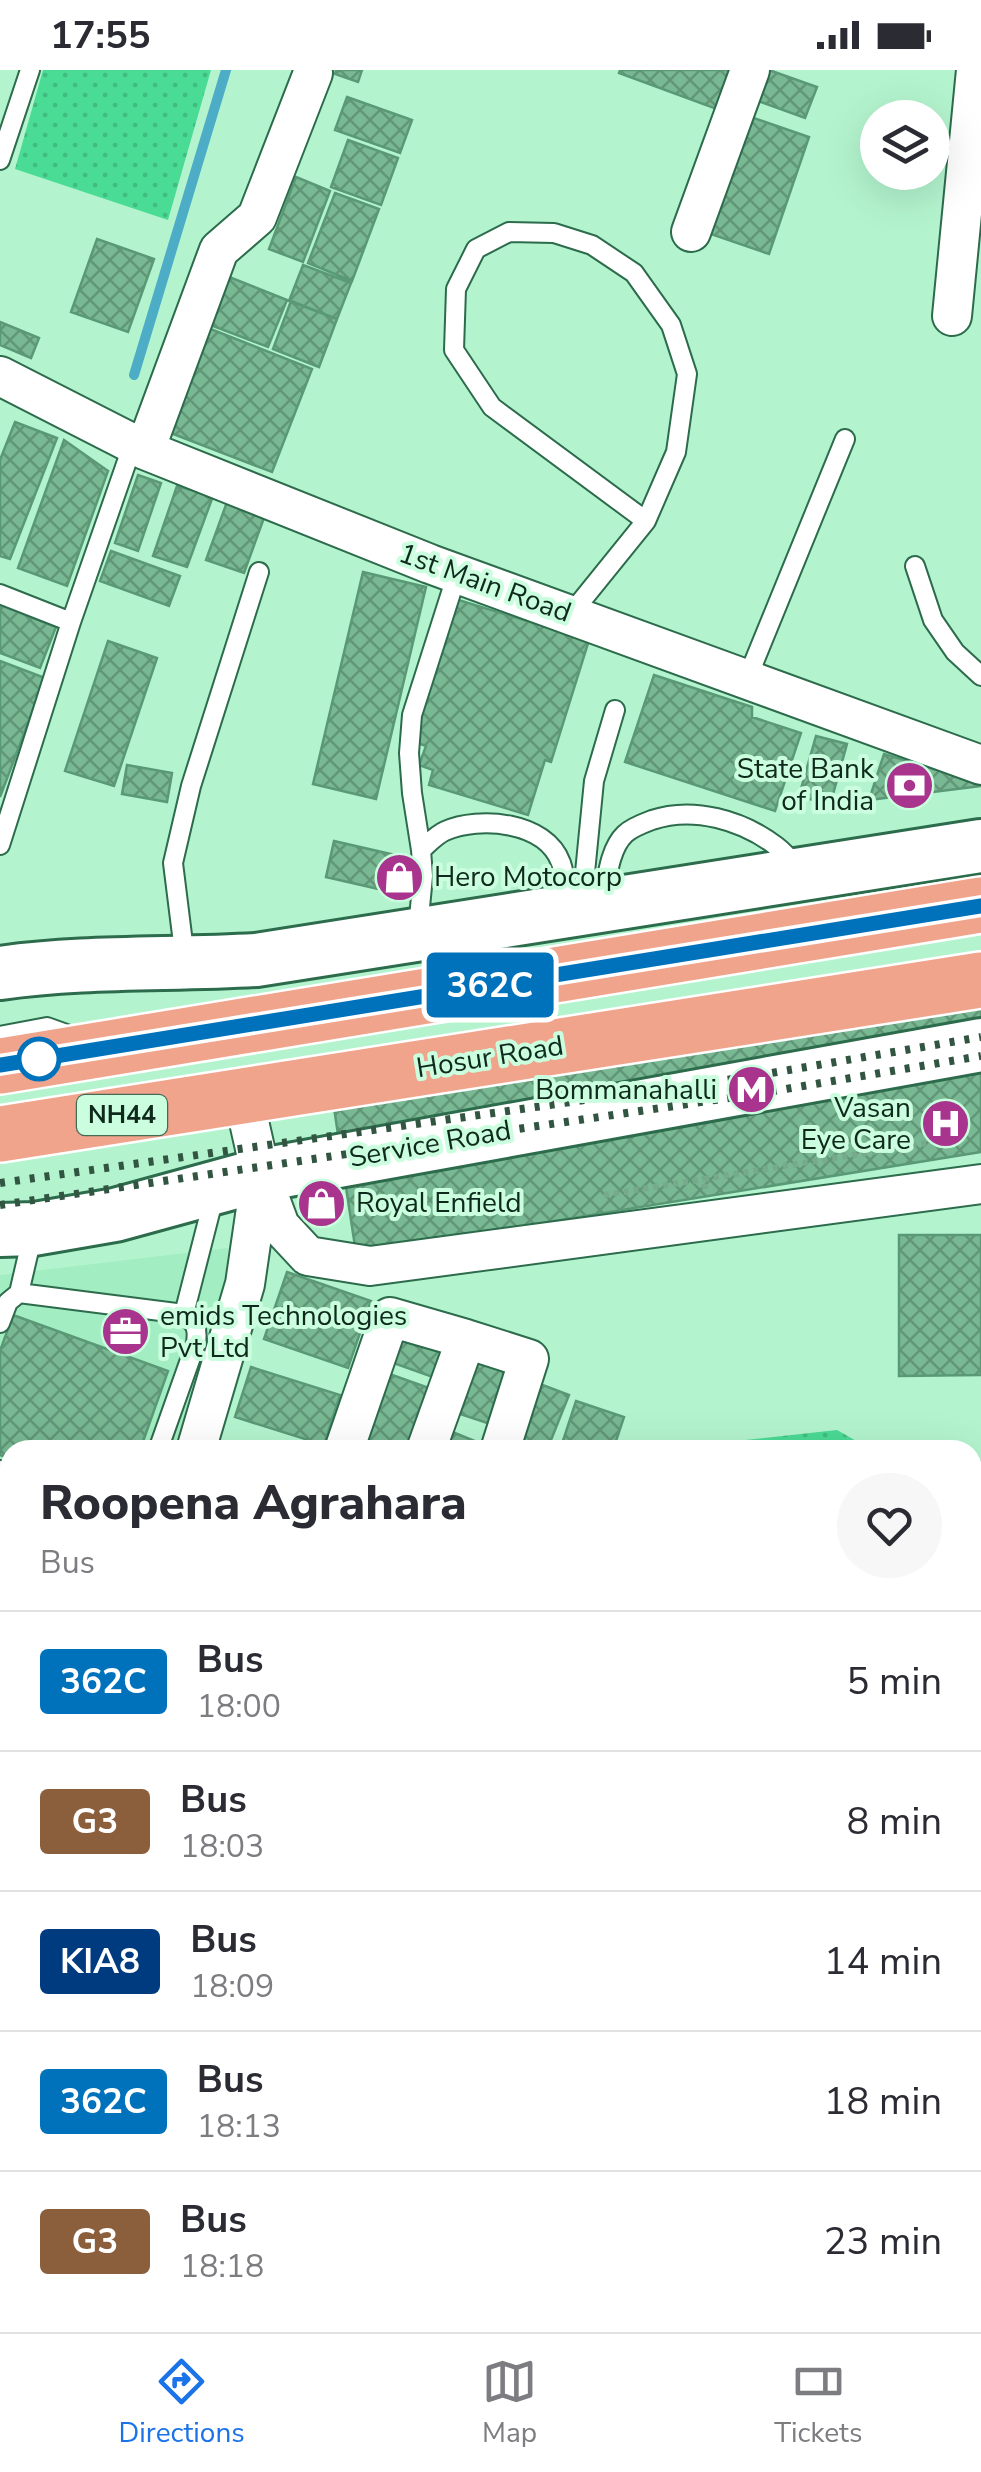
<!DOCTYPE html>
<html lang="en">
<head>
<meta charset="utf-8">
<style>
	body { margin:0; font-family:"Nunito Sans",sans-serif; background:#f7f7f7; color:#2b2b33; height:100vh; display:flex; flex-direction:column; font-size:38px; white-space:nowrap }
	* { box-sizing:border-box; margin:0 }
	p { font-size:32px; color:#7c7c81 }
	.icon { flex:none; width:55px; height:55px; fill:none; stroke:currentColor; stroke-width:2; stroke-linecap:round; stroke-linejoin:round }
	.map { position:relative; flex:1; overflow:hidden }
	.drawer { position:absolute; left:0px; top:1370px; width:982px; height:892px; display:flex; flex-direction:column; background:#fff; border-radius:30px 30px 0 0; box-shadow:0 10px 40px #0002 }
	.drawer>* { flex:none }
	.badge { padding:0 20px; border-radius:8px; font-size:35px; line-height:65px }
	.fabs { position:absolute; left:860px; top:30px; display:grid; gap:20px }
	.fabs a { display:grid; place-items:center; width:90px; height:90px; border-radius:50%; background:#fff; box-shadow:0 10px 40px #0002; font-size:50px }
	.map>.badge { position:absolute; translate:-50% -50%; box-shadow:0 0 0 5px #fff }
	.round { display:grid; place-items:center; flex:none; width:105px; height:105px; border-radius:52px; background:#f7f7f7 }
	.overview { display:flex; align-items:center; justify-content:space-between; height:170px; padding:0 40px }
	h1 { font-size:48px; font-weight:800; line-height:75px }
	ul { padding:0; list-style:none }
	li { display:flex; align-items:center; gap:30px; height:140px; padding:0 40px; border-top:2px solid #e1e1e2 }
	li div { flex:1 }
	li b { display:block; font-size:38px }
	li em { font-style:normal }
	li .badge { min-width:110px; font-weight:700; text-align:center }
	.status { display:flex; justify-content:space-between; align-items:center; height:70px; padding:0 50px; background:#fff; direction:ltr }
	.status svg { height:28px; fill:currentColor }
	.tab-bar { display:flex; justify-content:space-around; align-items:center; height:140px; border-top:2px solid #e1e1e2; background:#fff; font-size:28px; color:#7c7c81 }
	.tab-bar a { display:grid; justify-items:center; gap:5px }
	.tab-bar .on { color:#1a73e8 }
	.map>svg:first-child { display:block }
	.built { fill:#a3edc2 }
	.grass { fill:url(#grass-dots) }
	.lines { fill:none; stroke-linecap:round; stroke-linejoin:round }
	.stream { stroke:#4dadc7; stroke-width:10 }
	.building { fill:url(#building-cross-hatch); stroke:#5a9976; stroke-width:2.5 }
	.lane-casing { stroke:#2c6b4b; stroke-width:22 }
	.street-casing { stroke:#2c6b4b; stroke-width:42 }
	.secondary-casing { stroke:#2c6b4b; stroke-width:58 }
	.highway-casing { stroke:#fff; stroke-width:60 }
	.path { stroke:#77aa8d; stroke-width:6; stroke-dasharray:5 5; stroke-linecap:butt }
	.lane { stroke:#fff; stroke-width:18 }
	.street { stroke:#fff; stroke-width:38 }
	.secondary { stroke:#fff; stroke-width:52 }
	.highway { stroke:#f0a48c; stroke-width:55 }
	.rail { stroke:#325542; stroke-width:8; stroke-dasharray:5 10; stroke-linecap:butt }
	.line-casing { stroke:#fff; stroke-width:22 }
	.line { stroke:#0072bc; stroke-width:15 }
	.stop-dot { fill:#fff; stroke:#0072bc; stroke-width:5 }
	.labels { text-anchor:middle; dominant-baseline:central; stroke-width:8; stroke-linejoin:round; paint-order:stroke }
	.shield { fill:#cafedf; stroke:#476a56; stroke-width:2.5 }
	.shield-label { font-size:25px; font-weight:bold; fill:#0f2a1c }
	.street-label { font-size:28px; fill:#0f2a1c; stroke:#cafedf }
	.poi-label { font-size:28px; fill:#0f2a1c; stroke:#cafedf; text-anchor:end }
</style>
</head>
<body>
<div class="status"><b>17:55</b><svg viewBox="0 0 49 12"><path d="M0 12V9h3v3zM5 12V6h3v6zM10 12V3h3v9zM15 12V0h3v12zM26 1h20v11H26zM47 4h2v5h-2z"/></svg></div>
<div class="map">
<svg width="981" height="2262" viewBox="0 0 981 2262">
	<defs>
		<pattern id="grass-dots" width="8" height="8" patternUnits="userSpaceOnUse" patternTransform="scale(2.5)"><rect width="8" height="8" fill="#4adb95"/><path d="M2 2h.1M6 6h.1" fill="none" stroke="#40bc80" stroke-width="1.8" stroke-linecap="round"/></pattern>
		<pattern id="building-cross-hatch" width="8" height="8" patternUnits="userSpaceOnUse" patternTransform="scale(2.5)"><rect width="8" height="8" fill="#78b893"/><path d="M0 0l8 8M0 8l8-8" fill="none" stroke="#619677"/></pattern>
	</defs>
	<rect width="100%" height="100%" fill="#b3f4ce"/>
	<path class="built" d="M228,1178L225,1214L174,1380H10V1443L0,1440V1205Z"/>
	<path class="grass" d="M43,0H211L168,150L15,99Z
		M837,1360L872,1380H653Z
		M972,1437L981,1441V1521L973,1535Z
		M973,1782L981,1788V2032L972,2026Z"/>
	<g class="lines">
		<path class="stream" d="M134,305L226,0"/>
	</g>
	<path class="building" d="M336,0H362L358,12L335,4Z
		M620,0H737L722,41L619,3Z
		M769,0L817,17L805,48L758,31Z
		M347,27L412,50L400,83L335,60Z
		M745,45L809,67L769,184L705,162Z
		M348,70L398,88L381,135L331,117Z
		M296,107L330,121L303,192L269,179Z
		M335,123L379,139L352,211L308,193Z
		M97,169L154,189L128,262L71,242Z
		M303,195L351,213L337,249L289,231Z
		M219,203L287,230L268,277L200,251Z
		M291,231L337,249L319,297L273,279Z
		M0,252L39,268L31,288L0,275Z
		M208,258L312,299L272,402L168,362Z
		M15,352L57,368L10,489L0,486V390Z
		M64,370L108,401L67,516L18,498Z
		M138,405L161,413L138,481L115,473Z
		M177,416L213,426L187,497L153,486Z
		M227,432L265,445L244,503L206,490Z
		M111,481L180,506L169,536L100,511Z
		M363,502L426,517L376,729L313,714Z
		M452,528L589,570L551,692L545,690L528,745L429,715L433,700L419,695L426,676L412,671Z
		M0,535L56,557L40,598L0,583Z
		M108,571L157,588L114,716L65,701Z
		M0,591L45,608L0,727Z
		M654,605L752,637V647L801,663L775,741L625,692Z
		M816,666L847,674L830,735L799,726Z
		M884,684L981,713V716L869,730Z
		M127,695L172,703L167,732L122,724Z
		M334,771L395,785L387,821L326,807Z
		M981,912V1082L356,1183L331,1018Z
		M899,1165H981V1305L899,1306Z
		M287,1202L371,1231L348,1298L264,1269Z
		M13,1245L168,1301L140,1380H10V1389L0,1385V1281Z
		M396,1258L452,1278L441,1310L385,1290Z
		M468,1274L515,1290L493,1355L445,1339Z
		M251,1297L340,1325L324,1375L235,1347Z
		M381,1301L443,1323L423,1380H353Z
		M532,1311L569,1325L547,1380H510Z
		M576,1331L624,1347L613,1380H560Z
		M445,1359L492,1378V1380H437Z
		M0,1474L10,1478V1606L0,1602Z
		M981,1599V1648L972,1642V1613Z
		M0,1620L10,1625V1676L0,1671Z
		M0,1680L10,1685V1713L0,1734Z
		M10,1726V1811L0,1806V1747Z
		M0,1848L10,1854V1900L0,1917Z
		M0,2074L10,2080V2100L0,2118Z
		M10,2202V2252H62L57,2262H0V2220Z
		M972,2210L981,2214V2224L972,2241Z
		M932,2252H966L961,2262H950Z"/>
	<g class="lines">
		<defs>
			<path id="lane" d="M0,90L30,0
				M915,496L933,550L955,582L981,606
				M0,524L71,552
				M570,545L646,451L676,382L687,304L671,255L634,203L592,175L554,163L509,162L476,179L456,219L454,280L492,337L646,451
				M747,609L845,369
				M0,775L71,552L133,374
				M421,780L412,723L409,683L412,645L457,504
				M603,830C607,810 609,779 625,764C631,758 644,753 652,750C693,736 742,750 776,776C784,782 791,790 798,798
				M582,833L594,711L615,640
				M418,858L423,806L421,780C428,774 436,765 445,761C479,746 546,751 561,793C566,806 565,825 567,839
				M185,889L173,793L191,716L259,502
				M0,966L47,957L72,966
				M19,1223L184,1244C196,1254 198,1258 196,1273L158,1380
				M184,1244L215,1123
				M0,1253L8,1232L19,1223L33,1163
				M0,1400L10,1403"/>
			<path id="street" d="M691,162L750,0
				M952,246L976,0
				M0,306L145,380L430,494L981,695
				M145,380L219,180L257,147L313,3
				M243,1025L261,1105L280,1156L308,1186L370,1196L981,1114
				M466,1269L529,1289L500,1380
				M196,1380L245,1214L260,1111
				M344,1380L390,1247L466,1269L426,1380
				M0,1459L10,1463
				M972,1754L981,1740
				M0,1822L10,1828
				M0,2026L10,2027
				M0,2156L10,2143
				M692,2252L710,2262
				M71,2262L77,2252
				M253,2262L258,2252"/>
			<path id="secondary" d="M0,903C84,891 171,895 256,890L981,776
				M0,1160L34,1159L115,1145L261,1105L981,975"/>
			<path id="highway" d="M0,996L981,835
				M0,1064L981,910"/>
		</defs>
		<use href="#lane" class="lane-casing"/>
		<use href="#street" class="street-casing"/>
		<use href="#secondary" class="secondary-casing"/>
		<use href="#highway" class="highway-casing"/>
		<path class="path" d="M705,1119L704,1109L959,1068
			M604,1125L704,1109"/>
		<use href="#lane" class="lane"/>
		<use href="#street" class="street"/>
		<use href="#secondary" class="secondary"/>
		<use href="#highway" class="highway"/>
		<path class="rail" d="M0,1113L754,1006L981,967
			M0,1135L756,1024L981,986"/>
	</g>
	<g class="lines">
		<defs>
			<path id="line" d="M0,995L981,836"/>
		</defs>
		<use href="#line" class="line-casing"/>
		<use href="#line" class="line"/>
	</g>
	<defs>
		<symbol id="bank-disc" viewBox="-11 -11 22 22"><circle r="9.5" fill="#a8348e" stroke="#cafedf"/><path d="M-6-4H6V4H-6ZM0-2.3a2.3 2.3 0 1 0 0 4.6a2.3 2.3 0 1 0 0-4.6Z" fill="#fff"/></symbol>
		<symbol id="shop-disc" viewBox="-11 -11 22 22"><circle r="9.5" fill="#a8348e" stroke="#cafedf"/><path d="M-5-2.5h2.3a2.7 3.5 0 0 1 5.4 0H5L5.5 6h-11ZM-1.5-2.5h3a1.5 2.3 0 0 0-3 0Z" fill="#fff"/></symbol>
		<symbol id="metro-disc" viewBox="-11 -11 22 22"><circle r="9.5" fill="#a8348e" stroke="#cafedf"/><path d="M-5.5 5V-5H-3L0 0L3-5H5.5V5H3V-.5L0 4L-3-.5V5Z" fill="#fff"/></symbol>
		<symbol id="hospital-disc" viewBox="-11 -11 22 22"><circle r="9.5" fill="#a8348e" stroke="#cafedf"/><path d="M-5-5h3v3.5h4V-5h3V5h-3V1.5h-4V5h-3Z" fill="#fff"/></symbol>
		<symbol id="office-disc" viewBox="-11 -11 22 22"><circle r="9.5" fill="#a8348e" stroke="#cafedf"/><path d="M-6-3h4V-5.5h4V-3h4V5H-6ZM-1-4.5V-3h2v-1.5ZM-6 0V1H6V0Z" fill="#fff"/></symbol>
	</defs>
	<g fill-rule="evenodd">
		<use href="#bank-disc" x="882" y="688" width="55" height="55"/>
		<use href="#shop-disc" x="372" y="780" width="55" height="55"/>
		<use href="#metro-disc" x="724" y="992" width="55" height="55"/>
		<use href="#hospital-disc" x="918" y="1026" width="55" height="55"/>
		<use href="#shop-disc" x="294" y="1106" width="55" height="55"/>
		<use href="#office-disc" x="98" y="1234" width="55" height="55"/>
	</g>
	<circle class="stop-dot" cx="39" cy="989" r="20"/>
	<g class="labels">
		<rect class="shield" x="77" y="1025" width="90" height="40" rx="8"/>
		<g class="shield-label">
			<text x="122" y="1045">NH44</text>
		</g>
		<g class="street-label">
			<text transform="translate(485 513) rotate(20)">1st Main Road</text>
			<text transform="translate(490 987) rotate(-9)">Hosur Road</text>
			<text transform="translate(430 1074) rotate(-10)">Service Road</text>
		</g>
		<g class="poi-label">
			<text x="874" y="699">State Bank<tspan x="874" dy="32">of India</tspan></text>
			<text x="434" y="807" text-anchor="start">Hero Motocorp</text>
			<text x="717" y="1020">Bommanahalli</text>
			<text x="911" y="1038">Vasan<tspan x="911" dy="32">Eye Care</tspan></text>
			<text x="356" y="1133" text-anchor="start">Royal Enfield</text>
			<text x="160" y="1246" text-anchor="start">emids Technologies<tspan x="160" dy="32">Pvt Ltd</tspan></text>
		</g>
	</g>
</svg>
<div class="fabs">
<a><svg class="icon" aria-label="layers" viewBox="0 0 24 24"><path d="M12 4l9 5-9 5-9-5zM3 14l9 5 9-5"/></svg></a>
</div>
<b class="badge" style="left:490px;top:915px;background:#0072bc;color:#fff">362C</b>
<section class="drawer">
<div class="overview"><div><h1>Roopena Agrahara</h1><p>Bus</p></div><a class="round"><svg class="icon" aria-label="heart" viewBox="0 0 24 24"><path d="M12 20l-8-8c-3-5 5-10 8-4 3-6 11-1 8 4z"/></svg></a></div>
<ul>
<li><span class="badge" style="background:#0072bc;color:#fff">362C</span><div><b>Bus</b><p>18:00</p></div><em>5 min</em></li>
<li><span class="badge" style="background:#8b5e3c;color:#fff">G3</span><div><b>Bus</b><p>18:03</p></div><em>8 min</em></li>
<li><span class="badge" style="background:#003b80;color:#fff">KIA8</span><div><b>Bus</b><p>18:09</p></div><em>14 min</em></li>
<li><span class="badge" style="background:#0072bc;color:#fff">362C</span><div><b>Bus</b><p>18:13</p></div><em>18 min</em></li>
<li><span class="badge" style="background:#8b5e3c;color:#fff">G3</span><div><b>Bus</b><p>18:18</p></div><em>23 min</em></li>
</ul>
</section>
</div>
<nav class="tab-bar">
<a class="on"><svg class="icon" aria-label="directions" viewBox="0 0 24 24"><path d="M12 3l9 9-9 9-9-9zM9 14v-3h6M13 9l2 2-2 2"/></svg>Directions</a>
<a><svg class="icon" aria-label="map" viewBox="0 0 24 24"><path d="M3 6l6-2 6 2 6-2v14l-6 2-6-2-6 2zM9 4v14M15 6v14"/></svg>Map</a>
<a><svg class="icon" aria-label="tickets" viewBox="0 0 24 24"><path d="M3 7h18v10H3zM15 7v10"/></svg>Tickets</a>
</nav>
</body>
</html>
